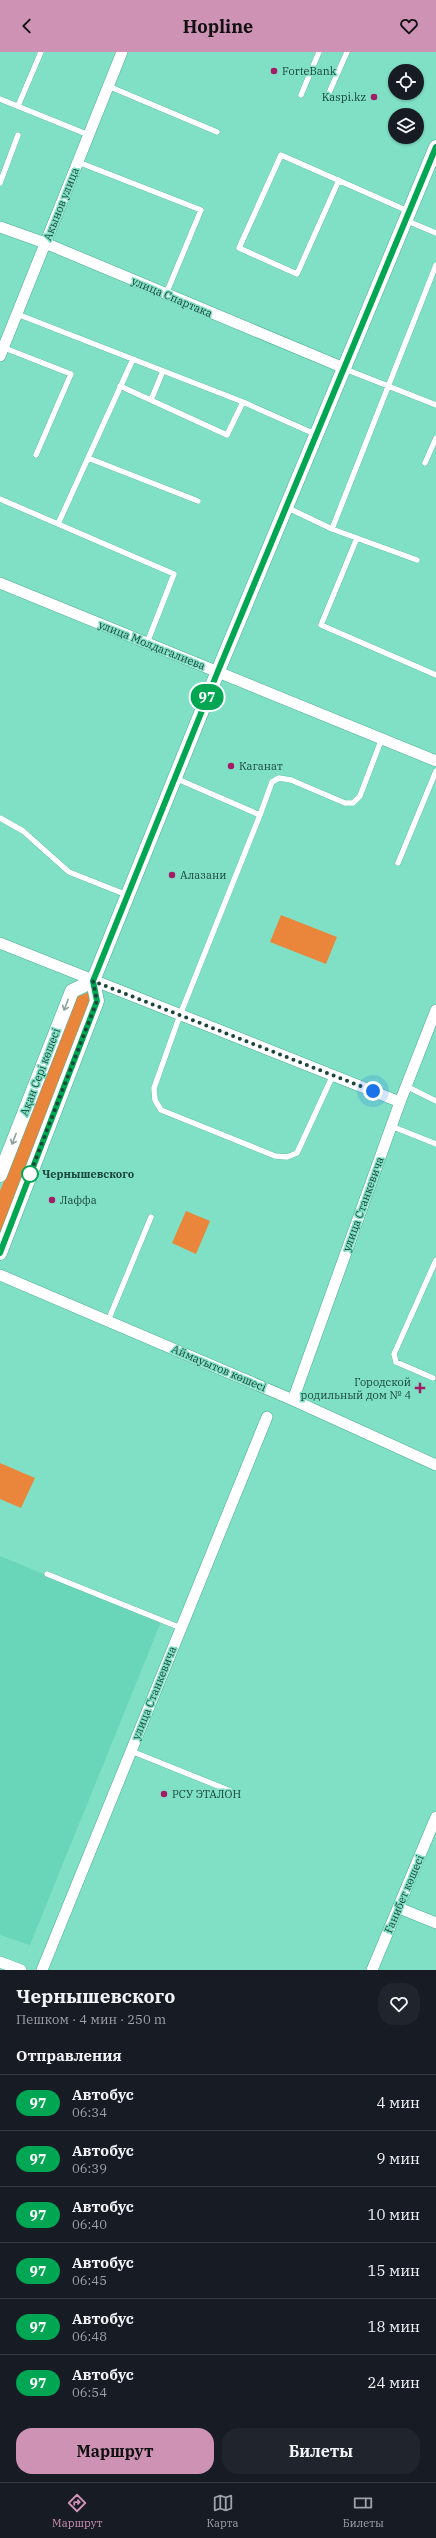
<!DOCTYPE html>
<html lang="ru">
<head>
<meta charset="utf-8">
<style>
	body { margin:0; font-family:"IBM Plex Serif",serif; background:#20242c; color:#f1f3f6; height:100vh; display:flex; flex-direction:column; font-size:15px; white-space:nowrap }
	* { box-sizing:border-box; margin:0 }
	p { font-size:13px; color:#9ea1a6 }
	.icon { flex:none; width:22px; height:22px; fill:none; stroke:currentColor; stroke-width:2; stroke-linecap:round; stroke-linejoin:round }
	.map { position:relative; height:1918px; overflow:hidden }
	.side { display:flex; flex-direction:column; background:#171b24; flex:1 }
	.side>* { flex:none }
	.badge { padding:0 8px; border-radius:13px; font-size:14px; line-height:26px }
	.tools { position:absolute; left:388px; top:12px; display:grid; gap:8px }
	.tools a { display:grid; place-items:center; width:36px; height:36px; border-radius:50%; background:#171b24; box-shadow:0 1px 3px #0004; font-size:20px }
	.you { position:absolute; width:20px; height:20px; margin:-10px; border:3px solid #fff; border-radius:50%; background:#1a73e8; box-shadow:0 0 0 6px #1a73e833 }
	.map>.badge { position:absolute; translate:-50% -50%; box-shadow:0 0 0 2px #fff }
	h2 { padding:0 16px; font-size:15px; line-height:36px }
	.round { display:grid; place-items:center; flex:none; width:42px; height:42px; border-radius:16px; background:#20242c }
	.head { display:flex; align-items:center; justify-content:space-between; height:68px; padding:0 16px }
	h1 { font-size:19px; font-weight:800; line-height:30px }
	.action { display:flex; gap:8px; margin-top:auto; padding:8px 16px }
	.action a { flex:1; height:46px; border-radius:16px; background:#ce92b5; color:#111; font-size:16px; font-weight:800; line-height:46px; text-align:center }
	.action a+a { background:#20242c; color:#f1f3f6 }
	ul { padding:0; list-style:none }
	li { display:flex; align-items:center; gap:12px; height:56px; padding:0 16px; border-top:1px solid #363941 }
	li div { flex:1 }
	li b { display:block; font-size:15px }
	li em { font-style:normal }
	li .badge { min-width:44px; font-weight:700; text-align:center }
	header { display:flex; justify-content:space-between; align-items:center; height:52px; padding:0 16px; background:#ce92b5; color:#111; font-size:18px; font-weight:800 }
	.tabs { display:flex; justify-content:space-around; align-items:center; height:56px; border-top:1px solid #363941; background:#171b24; font-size:11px; color:#9ea1a6 }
	.tabs a { display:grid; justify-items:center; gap:2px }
	.tabs .on { color:#ce92b5 }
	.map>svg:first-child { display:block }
	.built { fill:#69d6b9 }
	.green { fill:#ea863b }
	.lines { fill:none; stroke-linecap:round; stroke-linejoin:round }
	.service-casing { stroke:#49ab93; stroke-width:6 }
	.minor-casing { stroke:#49ab93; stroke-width:12 }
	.tertiary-casing { stroke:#49ab93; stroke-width:15 }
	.service { stroke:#fff; stroke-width:5.5 }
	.minor { stroke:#fff; stroke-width:11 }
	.tertiary { stroke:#fff; stroke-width:14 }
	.oneway { stroke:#8ea29d }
	.line-casing { stroke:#fff; stroke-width:9 }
	.line { stroke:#00a651; stroke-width:6 }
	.walk { stroke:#1c453b; stroke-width:4; stroke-dasharray:0 7.2 }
	.poi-dot { fill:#a41c65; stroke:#7fe0c5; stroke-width:1.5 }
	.stop-dot { fill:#fff; stroke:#00a651; stroke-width:2 }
	.labels { text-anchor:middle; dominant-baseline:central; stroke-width:3; stroke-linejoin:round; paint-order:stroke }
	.poi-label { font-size:11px; fill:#1c453b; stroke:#7fe0c5; text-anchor:start }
	.street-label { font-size:11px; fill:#1c453b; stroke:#7fe0c5 }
	.stop-label { font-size:11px; font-weight:bold; fill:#1c453b; stroke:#7fe0c5; text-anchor:start }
</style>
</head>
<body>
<header><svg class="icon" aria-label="back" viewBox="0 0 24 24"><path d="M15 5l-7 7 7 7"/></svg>Hopline<svg class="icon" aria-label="heart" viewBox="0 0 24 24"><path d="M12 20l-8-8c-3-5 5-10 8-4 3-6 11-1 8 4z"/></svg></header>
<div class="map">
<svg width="436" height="1918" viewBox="0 0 436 1918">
	<rect width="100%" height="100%" fill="#7fe0c5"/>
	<path class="built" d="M0,1504L161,1570L30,1893L0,1883Z"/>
	<path class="green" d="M281,863L337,885L326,912L270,890Z
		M89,940L90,951L0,1185V1139L77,945Z
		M186,1159L210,1169L196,1202L172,1191Z
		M0,1411L35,1426L21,1456L0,1447Z"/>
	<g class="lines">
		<defs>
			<path id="service" d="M108,34L217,80
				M301,43L319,0
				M328,43L347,0
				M0,47L89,83
				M18,54L41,0
				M78,110L201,158L166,242
				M339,128L297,222L239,196L281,103L408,159
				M0,131L18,83
				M405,168L436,181
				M17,262L243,350L315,382
				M2,295L71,322L36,403
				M345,317L436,353
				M120,334L227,383L243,350
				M151,348L163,319
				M88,406L198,449
				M425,411L436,386
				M0,447L174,522L147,591
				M286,455L332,477L417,508
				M58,472L133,307
				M332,477L436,213
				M357,486L321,573L436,623
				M175,726L260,763L180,963L154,1036L155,1048L161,1058L275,1104L287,1105L297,1101L333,1023
				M260,763L272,730L279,726L291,728L345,751H353L360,744L382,686
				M0,766L23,779L69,820L127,843
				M398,811L436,719
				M406,1034L436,1049
				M391,1074L436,1092
				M108,1269L151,1165
				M433,1326L396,1310L394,1302L436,1208
				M47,1522L181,1576
				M131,1699L233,1740"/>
			<path id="minor" d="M0,175L45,191L344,316
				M0,304L122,0
				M0,531L436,709
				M0,891L400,1050
				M0,1223L293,1348L436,1413
				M293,1348L400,1050L436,958
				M399,1856L436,1871
				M0,1910L21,1918
				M42,1918L267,1365
				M372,1918L436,1765"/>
			<path id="tertiary" d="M0,1123L72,939L93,929
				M0,1201L97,949L93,929L218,619L436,95"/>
		</defs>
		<use href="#service" class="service-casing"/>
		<use href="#minor" class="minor-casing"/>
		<use href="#tertiary" class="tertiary-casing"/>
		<use href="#service" class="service"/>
		<use href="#minor" class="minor"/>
		<use href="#tertiary" class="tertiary"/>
	</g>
	<defs><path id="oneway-shaft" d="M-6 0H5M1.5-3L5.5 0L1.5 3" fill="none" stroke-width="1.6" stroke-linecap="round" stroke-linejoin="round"/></defs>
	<g class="oneway">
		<use href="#oneway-shaft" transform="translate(66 953) rotate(111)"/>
		<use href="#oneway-shaft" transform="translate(14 1087) rotate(111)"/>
	</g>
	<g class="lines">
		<defs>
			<path id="line" d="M0,1201L97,949L93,929L218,619L436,95"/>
		</defs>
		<use href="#line" class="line-casing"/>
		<use href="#line" class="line"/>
		<path class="walk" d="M30,1122L28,1127L97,949L93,929L373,1039"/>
	</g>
	<g class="poi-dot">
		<circle cx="274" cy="19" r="4"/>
		<circle cx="374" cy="45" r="4"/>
		<circle cx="231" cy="714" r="4"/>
		<circle cx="172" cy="823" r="4"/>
		<circle cx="52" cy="1148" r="4"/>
		<path d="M418 1330h4v4h4v4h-4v4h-4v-4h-4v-4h4z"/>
		<circle cx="164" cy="1742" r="4"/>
	</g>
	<circle class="stop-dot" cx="30" cy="1122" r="8"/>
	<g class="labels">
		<g class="poi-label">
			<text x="282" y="19">ForteBank</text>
			<text x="366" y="45" text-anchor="end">Kaspi.kz</text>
			<text x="239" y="714">Каганат</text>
			<text x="180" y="823">Алазани</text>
			<text x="60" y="1148">Лаффа</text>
			<text x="411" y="1330" text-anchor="end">Городской<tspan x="411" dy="13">родильный дом № 4</tspan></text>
			<text x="172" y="1742">РСУ ЭТАЛОН</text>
		</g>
		<g class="street-label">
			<text transform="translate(61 152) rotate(-68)">Акынов улица</text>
			<text transform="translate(172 245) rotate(23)">улица Спартака</text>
			<text transform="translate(152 593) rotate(22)">улица Молдагалиева</text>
			<text transform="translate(40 1020) rotate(-69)">Ақан Сері көшесі</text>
			<text transform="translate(363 1152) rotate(-70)">улица Станкевича</text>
			<text transform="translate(219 1316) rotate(23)">Аймауытов көшесі</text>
			<text transform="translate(154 1641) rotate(-68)">улица Станкевича</text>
			<text transform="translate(404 1842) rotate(-67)">Ғанибет көшесі</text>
		</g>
		<g class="stop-label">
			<text x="42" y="1122">Чернышевского</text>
		</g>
	</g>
</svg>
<div class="tools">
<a><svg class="icon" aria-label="locate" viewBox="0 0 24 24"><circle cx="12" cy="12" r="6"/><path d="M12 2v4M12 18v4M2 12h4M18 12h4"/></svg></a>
<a><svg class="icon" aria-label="layers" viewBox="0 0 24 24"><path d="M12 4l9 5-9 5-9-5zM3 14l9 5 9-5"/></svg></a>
</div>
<div class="you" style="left:373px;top:1039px"></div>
<b class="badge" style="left:207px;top:645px;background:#00a651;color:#fff">97</b>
</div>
<section class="side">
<div class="head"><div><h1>Чернышевского</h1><p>Пешком · 4 мин · 250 m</p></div><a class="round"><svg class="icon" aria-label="heart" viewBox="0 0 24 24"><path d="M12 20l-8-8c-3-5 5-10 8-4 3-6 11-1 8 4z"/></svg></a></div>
<h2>Отправления</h2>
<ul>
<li><span class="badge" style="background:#00a651;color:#fff">97</span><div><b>Автобус</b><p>06:34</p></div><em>4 мин</em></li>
<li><span class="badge" style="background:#00a651;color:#fff">97</span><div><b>Автобус</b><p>06:39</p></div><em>9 мин</em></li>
<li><span class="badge" style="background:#00a651;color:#fff">97</span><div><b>Автобус</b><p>06:40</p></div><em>10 мин</em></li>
<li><span class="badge" style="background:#00a651;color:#fff">97</span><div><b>Автобус</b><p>06:45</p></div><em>15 мин</em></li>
<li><span class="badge" style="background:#00a651;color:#fff">97</span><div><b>Автобус</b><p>06:48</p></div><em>18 мин</em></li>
<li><span class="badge" style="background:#00a651;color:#fff">97</span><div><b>Автобус</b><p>06:54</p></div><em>24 мин</em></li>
</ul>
<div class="action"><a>Маршрут</a><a>Билеты</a></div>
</section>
<nav class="tabs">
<a class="on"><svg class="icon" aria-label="directions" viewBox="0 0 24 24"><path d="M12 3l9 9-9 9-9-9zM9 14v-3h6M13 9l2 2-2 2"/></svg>Маршрут</a>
<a><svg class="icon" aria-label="map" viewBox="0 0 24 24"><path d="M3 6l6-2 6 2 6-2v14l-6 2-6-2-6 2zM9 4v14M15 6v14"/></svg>Карта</a>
<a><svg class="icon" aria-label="tickets" viewBox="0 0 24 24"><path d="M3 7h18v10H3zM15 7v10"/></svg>Билеты</a>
</nav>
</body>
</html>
